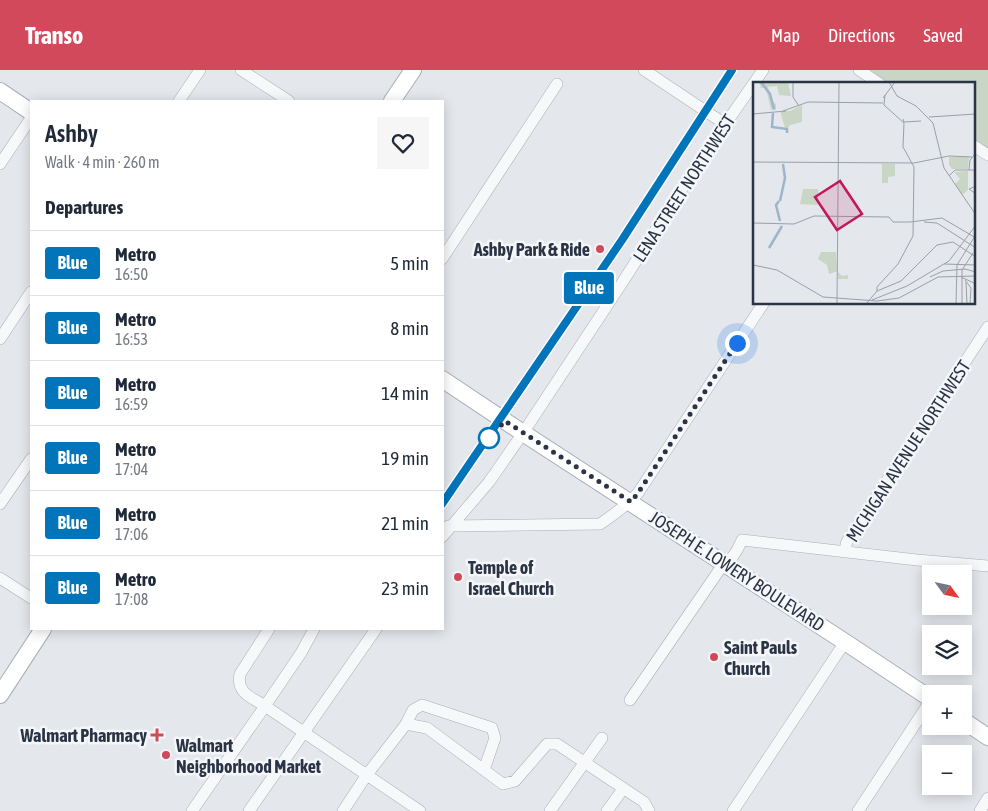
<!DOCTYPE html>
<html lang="en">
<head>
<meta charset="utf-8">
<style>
	body { margin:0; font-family:"Asap Condensed",sans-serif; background:#f6f6f7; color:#1f2937; height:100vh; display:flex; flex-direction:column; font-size:19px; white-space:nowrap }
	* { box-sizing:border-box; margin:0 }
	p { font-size:16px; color:#747a83 }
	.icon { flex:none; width:28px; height:28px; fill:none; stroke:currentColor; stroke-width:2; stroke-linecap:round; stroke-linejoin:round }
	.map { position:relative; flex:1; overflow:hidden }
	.drawer { position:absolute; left:30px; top:30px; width:414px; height:530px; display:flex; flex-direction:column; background:#fff; border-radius:0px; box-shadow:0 2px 12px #0003 }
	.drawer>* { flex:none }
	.badge { padding:0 10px; border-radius:4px; font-size:18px; line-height:32px }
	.needle { width:32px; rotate:123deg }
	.tools { position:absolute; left:922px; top:495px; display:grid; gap:10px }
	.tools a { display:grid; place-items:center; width:50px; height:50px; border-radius:0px; background:#fff; box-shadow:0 2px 12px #0003; font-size:25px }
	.you { position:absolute; width:25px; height:25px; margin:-12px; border:4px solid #fff; border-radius:50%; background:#1a73e8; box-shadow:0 0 0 8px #1a73e833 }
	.map>.badge { position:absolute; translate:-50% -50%; box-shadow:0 0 0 2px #fff }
	h2 { padding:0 15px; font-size:19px; line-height:45px }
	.round { display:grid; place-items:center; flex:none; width:52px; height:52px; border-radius:0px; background:#f6f6f7 }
	.summary { display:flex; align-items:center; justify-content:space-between; height:85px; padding:0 15px }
	h1 { font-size:24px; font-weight:600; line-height:38px }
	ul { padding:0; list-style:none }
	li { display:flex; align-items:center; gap:15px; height:65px; padding:0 15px; border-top:1px solid #e0e1e3 }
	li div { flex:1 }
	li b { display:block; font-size:19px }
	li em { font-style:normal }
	li .badge { min-width:55px; font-weight:700; text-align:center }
	header { display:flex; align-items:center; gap:30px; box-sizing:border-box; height:70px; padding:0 25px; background:#d1495b; color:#fff }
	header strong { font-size:24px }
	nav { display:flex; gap:28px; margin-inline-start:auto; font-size:18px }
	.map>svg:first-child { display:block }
	.green { fill:#c9d6c5 }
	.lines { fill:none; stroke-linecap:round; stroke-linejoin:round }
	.minor-casing { stroke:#a9aeb7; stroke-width:12 }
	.secondary-casing { stroke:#a9aeb7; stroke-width:18 }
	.minor { stroke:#f7f8fa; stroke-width:11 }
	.secondary { stroke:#fff; stroke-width:16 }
	.line-casing { stroke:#fff; stroke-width:11 }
	.line { stroke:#0274ba; stroke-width:8 }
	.walk { stroke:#2b3445; stroke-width:5; stroke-dasharray:0 9 }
	.poi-dot { fill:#d1495b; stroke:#f4f6f9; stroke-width:2 }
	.stop-dot { fill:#fff; stroke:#0274ba; stroke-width:2.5 }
	.labels { text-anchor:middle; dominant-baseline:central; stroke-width:5; stroke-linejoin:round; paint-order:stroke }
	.street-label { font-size:18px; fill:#2b3445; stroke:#f4f6f9 }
	.poi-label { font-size:18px; font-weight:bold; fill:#2b3445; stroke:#f4f6f9; text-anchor:start }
	.inset-river { fill:none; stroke:#9fb4cc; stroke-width:2.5 }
	.inset-road { fill:none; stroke:#9a9fa9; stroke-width:1 }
	.view { fill:#c2185b; fill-opacity:0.15; stroke:#c2185b; stroke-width:2.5 }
	.inset-edge { fill:none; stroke:#2b3445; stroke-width:2.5 }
</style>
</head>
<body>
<header>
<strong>Transo</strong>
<nav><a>Map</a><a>Directions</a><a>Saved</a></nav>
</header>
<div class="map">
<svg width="988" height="741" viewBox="0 0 988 741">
	<rect width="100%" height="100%" fill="#e4e7ec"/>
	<path class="green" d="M857,0H988V85L974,76V14H878Z"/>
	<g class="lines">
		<defs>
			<path id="minor" d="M241,0L289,31
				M644,0L725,54
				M859,0L880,14
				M179,31L200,0
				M974,76L988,85
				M0,94L31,48
				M442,189L557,14
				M0,269L31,222
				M0,434L31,389
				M448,456L600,454C613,445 628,435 638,423L763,234
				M442,467L489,412L523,363L622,213L699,92L763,0
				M846,482V474L849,468L988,257
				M0,508L31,528
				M314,559L301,583L265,636L420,741
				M630,630L720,499C731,492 737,482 742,470L917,490L988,496
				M406,654L413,640L422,635L492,658L495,668L484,700
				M192,741L265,636C251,627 236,623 240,604L269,559
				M249,741L376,559
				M343,741L366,706L406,654L427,658L503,714L515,711L547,674H557L644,732L649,741
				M550,741L602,668
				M607,741L623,719
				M733,741L845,572
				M858,741L931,630
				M980,741L988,728"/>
			<path id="secondary" d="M0,21L31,42
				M392,31L413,0
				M442,309L523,363L845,572L931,629
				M0,625L43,559
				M964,651L988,667"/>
		</defs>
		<use href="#minor" class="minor-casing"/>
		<use href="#secondary" class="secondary-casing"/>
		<use href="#minor" class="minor"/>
		<use href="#secondary" class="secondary"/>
	</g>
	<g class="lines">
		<defs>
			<path id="line" d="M442,434L622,170L732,0"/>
		</defs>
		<use href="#line" class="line-casing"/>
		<use href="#line" class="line"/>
		<path class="walk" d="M489,368L505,351L631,432L638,423L737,273"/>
	</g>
	<g class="poi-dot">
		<circle cx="600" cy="179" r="5"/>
		<circle cx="458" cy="507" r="5"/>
		<circle cx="714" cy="587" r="5"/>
		<path d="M154.5 657.5h5v5h5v5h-5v5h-5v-5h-5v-5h5z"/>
		<circle cx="166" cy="685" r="5"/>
	</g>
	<circle class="stop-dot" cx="489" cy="368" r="10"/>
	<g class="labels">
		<g class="street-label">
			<text transform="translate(684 118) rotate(-57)">LENA STREET NORTHWEST</text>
			<text transform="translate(908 381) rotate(-57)">MICHIGAN AVENUE NORTHWEST</text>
			<text transform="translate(737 501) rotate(33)">JOSEPH E. LOWERY BOULEVARD</text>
		</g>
		<g class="poi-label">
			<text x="590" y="179" text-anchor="end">Ashby Park &amp; Ride</text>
			<text x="468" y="497">Temple of<tspan x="468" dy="21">Israel Church</tspan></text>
			<text x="724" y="577">Saint Pauls<tspan x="724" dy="21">Church</tspan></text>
			<text x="147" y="665" text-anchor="end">Walmart Pharmacy</text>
			<text x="176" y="675">Walmart<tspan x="176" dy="21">Neighborhood Market</tspan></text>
		</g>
	</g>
	<g transform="translate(753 12)">
		<rect width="222" height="222" fill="#e4e7ec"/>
		<path d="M6,0H35L38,14L26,13L24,4L15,5L19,19L23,22V28H18L13,6H8ZM49,23V40L37,43L33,49L27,29H37ZM216,74L215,87H199L196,83V75ZM129,82H142V94L135,95V101H129ZM215,89V108L209,113L202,102L207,97L201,90ZM50,107H65V123L47,122ZM68,170H83L84,189L89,194L95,193V197H85V189L76,192L74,183L65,177Z" fill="#c9d6c5"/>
		<path class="inset-river" d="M8,0L17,12L21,27M20,31L19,45L34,47V51M26,119L23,123L27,139M27,119L32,96L30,82M16,166L29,144"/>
		<path class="inset-road" d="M40,0V15L46,24M136,0L144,14L163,24L180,41L191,86L223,133M132,13L131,23L151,41M130,16L142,0M30,29L55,20L130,21M0,32L33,29M176,35L223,32M150,37L151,40L168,39M0,80L161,81L196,74L219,75M216,88L217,78L223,71M196,94L202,88H223M223,104L216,107L223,112M171,140L184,141L223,166M0,141L41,142L61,134L136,135L140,140H157L189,136L223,156M191,182L223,183M0,183L24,188L70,215L124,219L146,216L185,195L223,194M177,195L190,189L212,187L223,190M208,195L223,202M212,198L218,206L217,222M213,200L214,222M124,209V205L145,182L160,154L161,85L150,65L151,41M119,218L154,204L196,179L223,143M84,222L86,0M113,222L124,209L148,199L184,163L200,160L223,175M203,222L204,183L222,154M209,222V188L220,171"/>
		<path class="view" d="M87,99L109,132L84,148L62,115Z"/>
		<rect width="222" height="222" class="inset-edge"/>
	</g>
</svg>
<div class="tools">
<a><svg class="needle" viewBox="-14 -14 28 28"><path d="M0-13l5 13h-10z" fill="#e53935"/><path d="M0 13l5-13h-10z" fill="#747a83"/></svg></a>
<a><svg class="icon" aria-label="layers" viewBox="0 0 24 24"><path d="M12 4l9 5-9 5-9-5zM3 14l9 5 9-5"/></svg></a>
<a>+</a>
<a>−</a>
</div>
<div class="you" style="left:737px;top:273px"></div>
<b class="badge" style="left:589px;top:218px;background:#0274ba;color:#fff">Blue</b>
<section class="drawer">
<div class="summary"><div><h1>Ashby</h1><p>Walk · 4 min · 260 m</p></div><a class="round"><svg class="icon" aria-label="heart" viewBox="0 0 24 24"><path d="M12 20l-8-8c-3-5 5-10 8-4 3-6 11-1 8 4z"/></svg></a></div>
<h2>Departures</h2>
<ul>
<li><span class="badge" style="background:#0274ba;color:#fff">Blue</span><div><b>Metro</b><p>16:50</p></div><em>5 min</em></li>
<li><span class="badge" style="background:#0274ba;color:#fff">Blue</span><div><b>Metro</b><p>16:53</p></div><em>8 min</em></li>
<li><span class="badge" style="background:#0274ba;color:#fff">Blue</span><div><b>Metro</b><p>16:59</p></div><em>14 min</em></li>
<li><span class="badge" style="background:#0274ba;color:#fff">Blue</span><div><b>Metro</b><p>17:04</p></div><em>19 min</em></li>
<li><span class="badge" style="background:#0274ba;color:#fff">Blue</span><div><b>Metro</b><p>17:06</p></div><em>21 min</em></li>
<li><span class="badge" style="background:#0274ba;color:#fff">Blue</span><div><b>Metro</b><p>17:08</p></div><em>23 min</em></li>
</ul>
</section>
</div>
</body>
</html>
